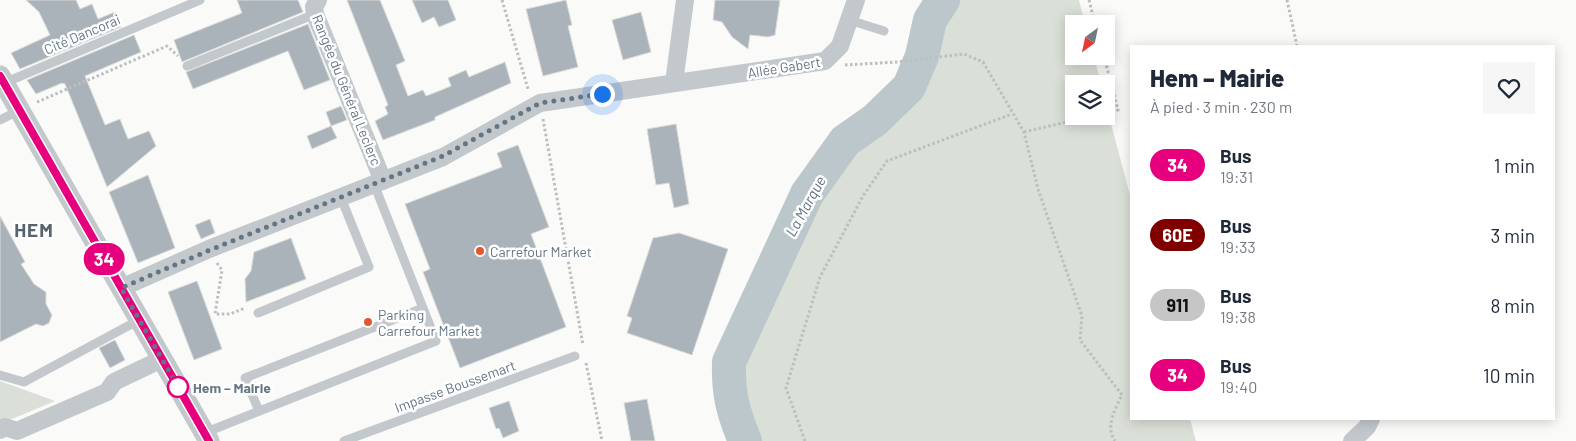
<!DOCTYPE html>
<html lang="fr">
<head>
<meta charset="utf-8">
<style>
	body { margin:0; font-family:Barlow,sans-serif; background:#f6f6f7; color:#1f2937; height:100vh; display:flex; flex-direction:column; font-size:19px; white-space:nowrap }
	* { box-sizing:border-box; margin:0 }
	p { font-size:16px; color:#747a83 }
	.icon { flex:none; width:28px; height:28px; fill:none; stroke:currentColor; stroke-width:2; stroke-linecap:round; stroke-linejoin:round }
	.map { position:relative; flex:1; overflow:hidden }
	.side { position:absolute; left:1130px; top:45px; width:425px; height:375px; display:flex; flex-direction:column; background:#fff; border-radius:0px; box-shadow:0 2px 12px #0003 }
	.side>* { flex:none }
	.badge { padding:0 10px; border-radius:16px; font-size:18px; line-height:32px }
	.needle { width:32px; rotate:213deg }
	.tools { position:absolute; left:1065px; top:15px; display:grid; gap:10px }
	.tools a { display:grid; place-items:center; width:50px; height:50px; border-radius:0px; background:#fff; box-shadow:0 2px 12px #0003; font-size:25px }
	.you { position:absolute; width:25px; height:25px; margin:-12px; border:4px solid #fff; border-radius:50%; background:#1a73e8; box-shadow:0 0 0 8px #1a73e833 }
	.map>.badge { position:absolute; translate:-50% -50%; box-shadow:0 0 0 2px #fff }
	.round { display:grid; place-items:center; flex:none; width:52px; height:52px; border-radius:0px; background:#f6f6f7 }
	.head { display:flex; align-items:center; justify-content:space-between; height:85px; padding:0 20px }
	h1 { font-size:24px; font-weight:800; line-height:38px }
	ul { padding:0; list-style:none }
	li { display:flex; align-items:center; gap:15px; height:70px; padding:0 20px }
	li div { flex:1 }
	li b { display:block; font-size:19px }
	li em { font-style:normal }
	li .badge { min-width:55px; font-weight:700; text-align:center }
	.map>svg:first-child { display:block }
	.green { fill:#dadfd7 }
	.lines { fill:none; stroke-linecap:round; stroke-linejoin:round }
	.river { stroke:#bbc7cb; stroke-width:34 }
	.building { fill:#aab3b9; stroke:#dcdcda }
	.path { stroke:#bbbfc2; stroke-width:3; stroke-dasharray:2.5 2.5; stroke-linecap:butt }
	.service { stroke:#c3c8cc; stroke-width:9 }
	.minor { stroke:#c3c8cc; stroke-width:18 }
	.tertiary { stroke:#c3c8cc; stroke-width:21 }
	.line-casing { stroke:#fff; stroke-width:11 }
	.line { stroke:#e6007e; stroke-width:8 }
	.walk { stroke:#657683; stroke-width:5; stroke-dasharray:0 9 }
	.poi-dot { fill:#e4572e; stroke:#fff; stroke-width:2 }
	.stop-dot { fill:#fff; stroke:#e6007e; stroke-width:2.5 }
	.labels { text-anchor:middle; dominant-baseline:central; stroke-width:5; stroke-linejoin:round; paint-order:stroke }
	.street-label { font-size:14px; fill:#657683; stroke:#fff }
	.poi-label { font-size:14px; fill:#657683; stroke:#fff; text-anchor:start }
	.stop-label { font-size:14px; font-weight:bold; fill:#657683; stroke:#fff; text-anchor:start }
	.water-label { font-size:15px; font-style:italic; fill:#60757c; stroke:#fff }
	.district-label { font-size:19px; font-weight:bold; letter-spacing:1px; fill:#57646e; stroke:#fff }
</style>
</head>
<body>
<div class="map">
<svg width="1576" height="441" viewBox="0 0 1576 441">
	<rect width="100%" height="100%" fill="#fafaf8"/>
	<path class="green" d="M936,0H1079L1085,24H1074V56H1094L1101,84H1074V116H1106V105L1131,199V419H1190L1196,441H733L715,385L739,315L825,149L876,109L902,80Z
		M0,381L55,401L0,424Z"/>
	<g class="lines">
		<path class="river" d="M745,441C733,412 728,394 729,362L807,194L845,141L875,120L909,87L922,56L930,20L943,0"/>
	</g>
	<path class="building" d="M26,0H76L80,9L92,4L98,19L115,12L121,27L20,69L11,53L50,35L39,12Z
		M237,0H298L303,12L182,62L174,40L242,13Z
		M347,0H380L405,61L396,65L408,96L423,90L426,96L439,91L451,86L448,78L466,70L469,77L505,62L511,83L435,117V120L383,140L375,121L388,114L385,107L388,105Z
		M412,0H448L456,20L439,27L434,17L422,23Z
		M566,0L572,25L568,26L578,67L543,76L526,9Z
		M715,0H780L775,35L768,37L750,35L748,49L732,37L722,22L713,20Z
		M641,12L651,52L623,60L612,20Z
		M308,24L330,80L304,90L288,51L193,89L186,72Z
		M134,35L141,52L85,76L105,125L120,119L128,139L149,131L156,146L107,187L65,84L62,83L36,94L27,80Z
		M341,106L347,120L331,126L326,112Z
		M676,124L689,204L674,208L669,183L656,185L647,129Z
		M331,126L337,138L312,149L307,136Z
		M518,145L549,227L531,234L566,327L460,368L423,272L430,269L405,204L502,167L497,153Z
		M148,175L175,248L138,263L109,192Z
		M0,216L25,262L21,264L34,284L46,292V304L52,315L49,323L43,326L36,324L0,342Z
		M210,219L215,233L201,239L195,225Z
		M679,233L728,249L692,355L627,333L632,318L627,316L653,238Z
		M291,238L306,279L246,302L245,279L251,271L254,252Z
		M197,281L222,349L194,360L168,292Z
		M115,340L125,360L110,368L99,348Z
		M647,399L655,441H631L624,403Z
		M509,401L519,431L503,438L499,428L496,429L489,408Z"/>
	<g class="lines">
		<path class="path" d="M502,0L528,89
			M1089,0L1095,24
			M1287,0L1297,46
			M1104,56L1118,110L1106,113
			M845,65L897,62L964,54L983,62L1024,132L1038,189L1082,316L1080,340L1122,395C1115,409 1105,427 1115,441
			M37,102L167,46L178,56
			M543,119L583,345
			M1024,132L1092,116
			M217,263L222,270L215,314H230L245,308
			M586,363L602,441
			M805,441L786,388L820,277L863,196L887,161L1012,114"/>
		<path class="service" d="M849,20L884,31
			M187,66L315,14
			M4,83L200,0
			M0,120L20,110
			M258,313L369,267L341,198
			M0,375L24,382L139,320
			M259,411L245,378L423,308
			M204,433L436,341L374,184
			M344,441L575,356"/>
		<path class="minor" d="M318,0L314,7L315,14L383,181
			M674,83L685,0
			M121,288L209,249L443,157L540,103L825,61L840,46L856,0
			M0,430L5,427L17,431L107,392L114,382L162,359
			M1352,441L1367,427L1371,419"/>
		<path class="tertiary" d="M0,76L209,441"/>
	</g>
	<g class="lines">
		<defs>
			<path id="line" d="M0,76L209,441"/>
		</defs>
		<use href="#line" class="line-casing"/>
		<use href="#line" class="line"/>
		<path class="walk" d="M178,387L180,390L121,288L210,250L443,156L540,103L602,94"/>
	</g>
	<g class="poi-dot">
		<circle cx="480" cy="251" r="5"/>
		<circle cx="368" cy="322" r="5"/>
	</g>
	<circle class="stop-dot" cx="178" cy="387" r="10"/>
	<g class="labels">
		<g class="street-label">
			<text transform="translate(82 34) rotate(-23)">Cité Dancorai</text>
			<text transform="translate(784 67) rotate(-9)">Allée Gabert</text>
			<text transform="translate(347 90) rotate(68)">Rangée du Général Leclerc</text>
			<text transform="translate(455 386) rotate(-20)">Impasse Boussemart</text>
		</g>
		<g class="poi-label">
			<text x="490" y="251">Carrefour Market</text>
			<text x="378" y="314">Parking<tspan x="378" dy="16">Carrefour Market</tspan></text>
		</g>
		<g class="stop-label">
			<text x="193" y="387">Hem – Mairie</text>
		</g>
		<g class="water-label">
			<text transform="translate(805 206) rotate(-61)">La Marque</text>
		</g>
		<g class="district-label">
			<text x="34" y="229">HEM</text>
		</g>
	</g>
</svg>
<div class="tools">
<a><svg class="needle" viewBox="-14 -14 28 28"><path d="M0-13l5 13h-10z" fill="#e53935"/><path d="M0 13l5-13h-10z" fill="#747a83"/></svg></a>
<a><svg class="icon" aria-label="layers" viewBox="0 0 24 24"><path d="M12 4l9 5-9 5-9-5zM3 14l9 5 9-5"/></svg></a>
</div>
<div class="you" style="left:602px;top:94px"></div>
<b class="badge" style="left:104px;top:259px;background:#e6007e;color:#fff">34</b>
<section class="side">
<div class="head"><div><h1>Hem – Mairie</h1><p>À pied · 3 min · 230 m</p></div><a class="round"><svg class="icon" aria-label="heart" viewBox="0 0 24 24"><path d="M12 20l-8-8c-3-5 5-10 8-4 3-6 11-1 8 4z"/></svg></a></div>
<ul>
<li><span class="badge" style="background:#e6007e;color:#fff">34</span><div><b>Bus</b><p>19:31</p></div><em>1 min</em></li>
<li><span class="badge" style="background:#800000;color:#fff">60E</span><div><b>Bus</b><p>19:33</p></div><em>3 min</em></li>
<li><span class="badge" style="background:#c6c6c6;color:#111">911</span><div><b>Bus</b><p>19:38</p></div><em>8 min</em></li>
<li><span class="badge" style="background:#e6007e;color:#fff">34</span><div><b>Bus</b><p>19:40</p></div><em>10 min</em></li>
</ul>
</section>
</div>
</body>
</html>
